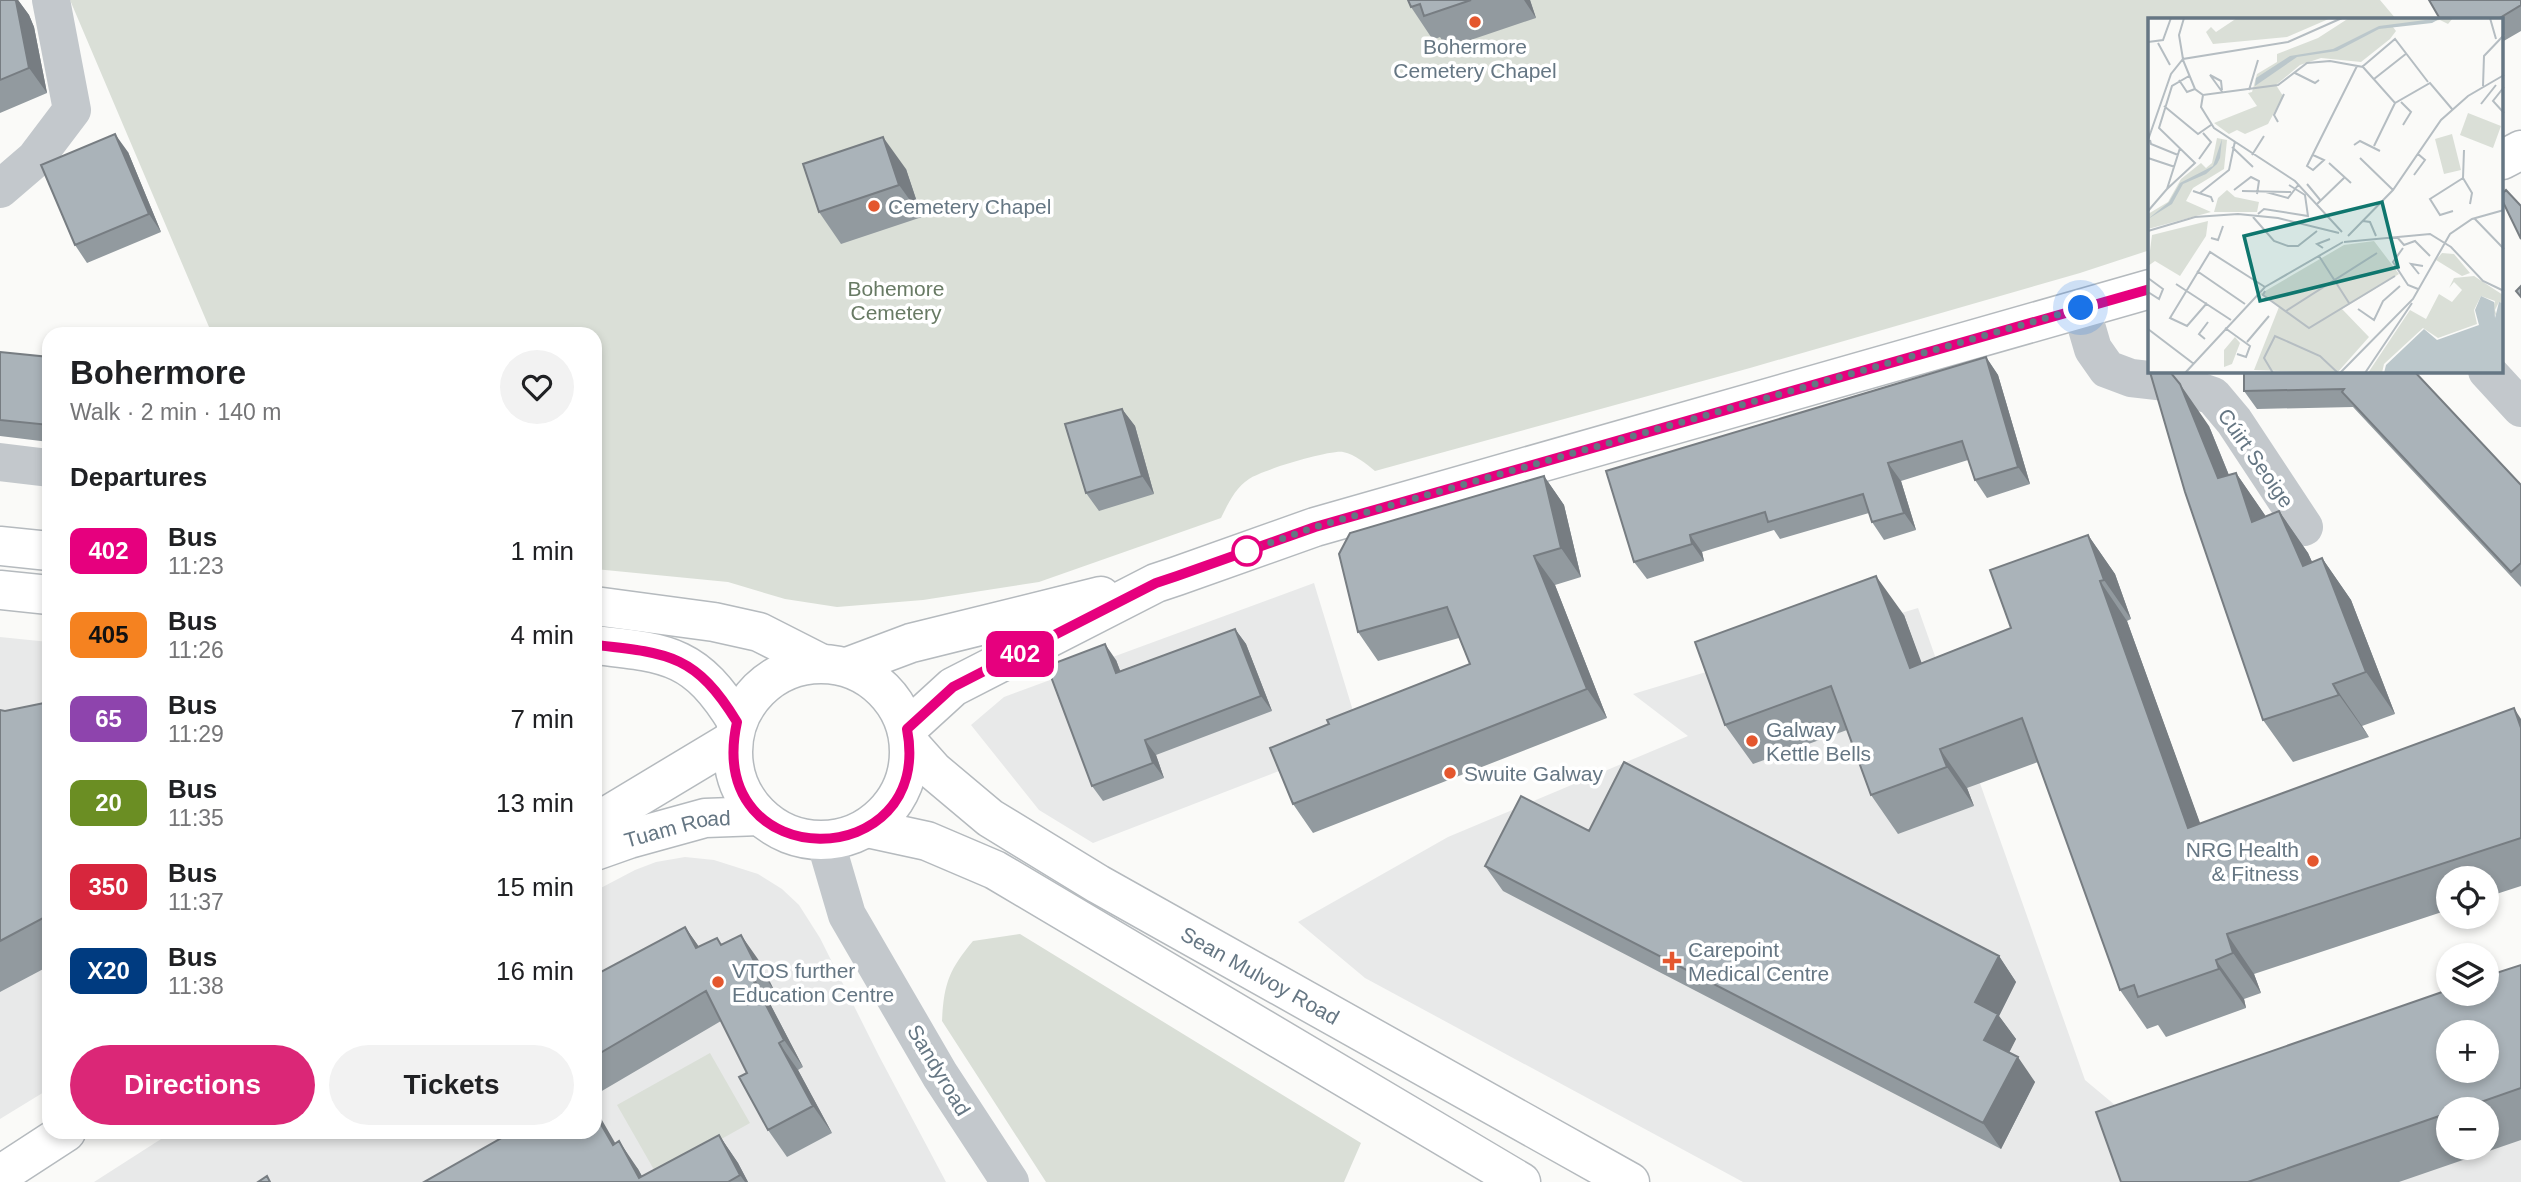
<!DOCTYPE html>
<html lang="en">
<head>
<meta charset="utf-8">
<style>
	body { margin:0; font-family:Arial,sans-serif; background:#f2f2f2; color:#202124; height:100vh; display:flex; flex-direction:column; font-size:26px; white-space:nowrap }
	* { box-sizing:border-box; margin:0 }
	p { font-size:23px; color:#757577 }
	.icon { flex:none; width:38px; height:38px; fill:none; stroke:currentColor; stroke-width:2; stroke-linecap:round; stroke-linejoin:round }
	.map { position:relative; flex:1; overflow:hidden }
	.drawer { position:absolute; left:42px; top:327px; width:560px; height:812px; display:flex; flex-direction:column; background:#fff; border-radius:21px; box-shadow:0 4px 10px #0003 }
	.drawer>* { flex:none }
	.badge { padding:0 14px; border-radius:10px; font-size:24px; line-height:46px }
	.controls { position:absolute; left:2436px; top:866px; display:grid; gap:14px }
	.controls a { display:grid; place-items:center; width:63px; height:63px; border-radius:50%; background:#fff; box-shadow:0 4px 10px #0003; font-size:35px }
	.you { position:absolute; width:35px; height:35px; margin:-18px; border:5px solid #fff; border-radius:50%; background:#1a73e8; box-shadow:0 0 0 10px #1a73e833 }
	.map>.badge { position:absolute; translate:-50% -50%; box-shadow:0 0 0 4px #fff }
	h2 { padding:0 28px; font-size:26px; line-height:63px }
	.round { display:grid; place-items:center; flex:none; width:74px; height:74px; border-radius:37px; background:#f2f2f2 }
	.head { display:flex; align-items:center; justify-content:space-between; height:119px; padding:0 28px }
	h1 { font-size:33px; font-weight:700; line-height:52px }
	.cta { display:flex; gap:14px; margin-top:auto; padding:14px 28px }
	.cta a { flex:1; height:80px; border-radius:42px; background:#db2777; color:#fff; font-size:28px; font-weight:700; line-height:80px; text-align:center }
	.cta a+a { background:#f2f2f2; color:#202124 }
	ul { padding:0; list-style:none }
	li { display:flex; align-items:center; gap:21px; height:84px; padding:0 28px }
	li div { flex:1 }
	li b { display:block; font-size:26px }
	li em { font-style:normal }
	li .badge { min-width:77px; font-weight:700; text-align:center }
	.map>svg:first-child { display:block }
	.built { fill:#e8e9e9; fill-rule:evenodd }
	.green { fill:#dadfd7 }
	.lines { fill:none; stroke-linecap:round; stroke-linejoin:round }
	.major-casing { stroke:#b5babe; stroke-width:41 }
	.minor { stroke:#c3c8cc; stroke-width:38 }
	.major { stroke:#fff; stroke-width:38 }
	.wall { fill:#929a9f; fill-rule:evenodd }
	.shaded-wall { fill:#777d82 }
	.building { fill:#aab3b9; stroke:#777d82; stroke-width:2; fill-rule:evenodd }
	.line-casing { stroke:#fff; stroke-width:16 }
	.line { stroke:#e6007e; stroke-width:10 }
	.walk { stroke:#657683; stroke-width:7; stroke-dasharray:0 12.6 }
	.poi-dot { fill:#e4572e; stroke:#fff; stroke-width:2.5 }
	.stop-dot { fill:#fff; stroke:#e6007e; stroke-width:3.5 }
	.labels { text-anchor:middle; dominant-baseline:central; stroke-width:7; stroke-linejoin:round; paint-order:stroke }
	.poi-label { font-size:21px; fill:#657683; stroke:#fff; text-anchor:start }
	.park-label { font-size:21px; fill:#687a64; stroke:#fff }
	.street-label { font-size:21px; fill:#657683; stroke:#fff }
	.inset-road { fill:none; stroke:#b5bdc2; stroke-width:2 }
	.view { fill:#0f766e; fill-opacity:0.15; stroke:#0f766e; stroke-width:3.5 }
	.inset-edge { fill:none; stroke:#657683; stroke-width:3.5 }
</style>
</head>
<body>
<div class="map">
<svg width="2521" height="1182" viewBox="0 0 2521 1182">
	<rect width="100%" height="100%" fill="#fafaf8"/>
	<path class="built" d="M1314,583L1357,724L1336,749L1093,843L1039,810L971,725L1004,697Z
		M1918,608L2085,1080L2122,1111L2448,994H2487L2521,967V1182H1743L1365,978L1298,922L1448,837L1688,736L1633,694ZM2448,1032H2487V1071H2448ZM2448,1110H2487V1148H2448Z
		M0,637L49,642V1089L0,1119Z
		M685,857L714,860L758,874L782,889L799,905L820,938L879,1056L946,1182H94L172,1132H595V891L635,870L656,862Z"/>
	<path class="green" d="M70,0H2380L2396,19H2150V250L2080,273L1750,368L1375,471C1365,463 1356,455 1343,452C1329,450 1262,470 1249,479C1235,488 1228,504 1221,518L1039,582L923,600L837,607L785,599L728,582L595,569V334H212Z
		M1020,934L1361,1143L1344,1182H1046L942,1021C944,983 949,970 973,941Z
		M710,1053L750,1123L657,1175L617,1105Z"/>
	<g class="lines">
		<defs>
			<g id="major">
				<path d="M2502,160L2521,150"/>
				<path d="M0,546L49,551"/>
				<path d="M0,590L49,595"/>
				<path d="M595,606L714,622L759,632L820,663"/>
				<path d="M595,645C669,653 696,655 737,722"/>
				<circle cx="821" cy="752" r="88"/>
				<path d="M847,667L911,643L1101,596"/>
				<path d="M907,729L953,687L1156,583L1177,576L1315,527L2150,289"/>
				<path id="s1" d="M910,744L934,771L990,818L1098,884L1630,1182"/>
				<path d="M595,823L733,740"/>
				<path d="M867,828L927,841L995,870L1521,1182"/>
				<path id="s2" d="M595,851L629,839L705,818L760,816"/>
				<path d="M0,1175L66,1132"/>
			</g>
		</defs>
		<use href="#major" class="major-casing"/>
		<path class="minor" d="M0,189L35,159L72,110L51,0
			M2081,308L2093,349L2107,369L2131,378L2175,383L2213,396L2234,421L2304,527
			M2487,371L2521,408
			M0,462L49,468
			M825,840L847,915L940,1075L1010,1182"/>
		<use href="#major" class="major"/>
	</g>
	<path class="wall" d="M0,0H18L29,15L34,27L47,93L0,113Z
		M1408,0H1530L1536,18L1447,48L1440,37L1433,40L1411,7Z
		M2521,0V31L2502,42V19H2440Z
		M128,152L161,232L87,263L75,245Z
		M906,169L922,217L841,244L819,212Z
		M0,352L49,357V442L0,436Z
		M1986,357L1998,375L2030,484L1987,498L1975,480L1968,460L1901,481L1916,530L1884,540L1872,522L1869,513L1780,539L1774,530L1702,552L1704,561L1647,579L1634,562Z
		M2414,371L2521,485V587L2353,407L2257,409L2244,391Z
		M1122,409L1135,426L1154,494L1099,511L1086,493Z
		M2209,426L2229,475L2236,473L2266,517L2279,511L2308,553L2312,562L2322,558L2351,600L2395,714L2362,726L2369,737L2293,762L2263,720Z
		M1544,476L1564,505L1581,577L1555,585L1607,718L1313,833L1293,804L1470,664L1459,638L1378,661L1358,632Z
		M2088,535L2115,574L2131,619L2127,621L2200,824L2521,719V886L2487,897V878H2448V910L2254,974L2261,993L2244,999L2246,1008L2166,1037L2158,1025L2147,1029L2120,990L2038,762L1967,788L1974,806L1898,834L1871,795L1847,730L1753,764L1725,725L1904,615L1921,663L2011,628Z
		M1235,629L1246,644L1272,711L1156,755L1164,778L1103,801L1092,786L1116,660L1120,671Z
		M49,702V966L0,992V710L5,711Z
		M1589,831L1999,956L2016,982L1999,1016L2016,1039L2009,1053L2035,1082L2001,1149L1503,891L1485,866Z
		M685,927L699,947L722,945L760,962L774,990L766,996L803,1067L798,1070L832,1133L787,1157L768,1130L747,1073L721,1021L595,1095V975Z
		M2521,965V1140L2399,1182H2121ZM2448,1110H2487V1148H2448Z
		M719,1135L738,1163L748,1182H424L615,1143L638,1169L642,1176Z"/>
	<path class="shaded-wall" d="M15,0H18L29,15L34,27L47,93L29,68Z
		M1524,0H1530L1536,18Z
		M115,134L128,152L161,232L149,214Z
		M883,137L906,169L922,217L899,185Z
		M1986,357L1998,375L2030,484L2018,467Z
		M2180,384L2209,426L2247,520L2218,478Z
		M1122,409L1135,426L1154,494L1142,476Z
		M1888,463L1901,481L1916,530L1904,513Z
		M2236,473L2265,515L2281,564L2252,522Z
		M1544,476L1564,505L1581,577L1561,548Z
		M2279,511L2308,553L2333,608L2303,566Z
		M1690,535L1702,552L1704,561L1692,544Z
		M2088,535L2115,574L2131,619L2104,580Z
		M1534,556L1555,585L1607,718L1587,689Z
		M2322,558L2351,600L2395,714L2366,672Z
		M1876,576L1904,615L1938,707L1910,668Z
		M2100,581L2127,621L2216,867L2188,828Z
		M1235,629L1246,644L1272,711L1261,696Z
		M1105,644L1116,660L1127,688L1116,673Z
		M2333,684L2362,726L2369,737L2339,695Z
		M2514,708L2521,719V728Z
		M1145,740L1156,755L1164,778L1153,763Z
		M1940,749L1967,788L1974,806L1947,767Z
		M685,927L704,954L696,948Z
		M2227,934L2254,974L2261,993L2233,953Z
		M741,935L760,962L774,990L755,963Z
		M1999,956L2016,982L1999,1016L2016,1039L2002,1066L1984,1040L1975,1002Z
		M2216,960L2244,999L2246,1008L2219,969Z
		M747,968L766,996L803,1067L784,1040Z
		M779,1043L798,1070L832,1133L813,1106Z
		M2018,1057L2035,1082L2001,1149L1983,1123Z
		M595,1108L632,1172L613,1145L595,1114Z
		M719,1135L738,1163L748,1182H745L740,1175Z
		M619,1141L638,1169L645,1182L639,1178Z"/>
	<path class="building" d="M0,0H15L16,1L29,68L0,80Z
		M1408,0H1471L1424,16L1420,4L1411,7Z
		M2429,0H2521V5L2498,19H2440Z
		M115,134L149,214L75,245L41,165Z
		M883,137L899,185L819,212L803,164Z
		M2506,190L2521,206V239L2502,200V194Z
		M2521,286V297L2516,291Z
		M0,352L49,357V425L0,420Z
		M1986,357L2018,467L1975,480L1962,441L1888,463L1904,513L1872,522L1863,494L1768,522L1765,512L1690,535L1692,544L1634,562L1606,471Z
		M2152,371H2166L2171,373L2180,384L2218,478L2236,473L2252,522L2279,511L2303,566L2322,558L2366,672L2333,684L2339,695L2263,720L2185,492L2150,372Z
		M2244,371H2414L2521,485V563L2511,572L2342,392L2344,389L2244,391Z
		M1122,409L1142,476L1086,493L1065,424Z
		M1544,476L1561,548L1534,556L1587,689L1293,804L1270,748L1329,724L1327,720L1470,664L1447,607L1358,632L1339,554L1350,533Z
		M2088,535L2104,580L2100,581L2188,828L2514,708L2521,728V838L2227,934L2233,953L2216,960L2219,969L2138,997L2134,985L2120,990L2022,718L1940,749L1947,767L1871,795L1831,686L1725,725L1695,642L1876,576L1910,668L2011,628L1990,570Z
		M1235,629L1261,696L1145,740L1153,763L1092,786L1047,666L1105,644L1116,673Z
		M49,702V915L0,941V710L5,711Z
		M1624,762L1999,956L1975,1002L1998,1014L1984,1040L2018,1057L1983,1123L1485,866L1521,796L1589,831Z
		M685,927L696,948L717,938L721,945L741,935L755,963L747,968L784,1040L779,1043L813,1106L768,1130L739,1077L747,1073L706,991L595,1056V975Z
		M2521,965V1088L2458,1110H2448V1113L2248,1182H2121L2096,1112L2448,990V994H2487V976ZM2448,1032H2487V1071H2448Z
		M595,1114L613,1145L619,1141L639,1178L719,1135L740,1175L728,1182H424L512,1132H595Z
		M267,1176L270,1182H258Z"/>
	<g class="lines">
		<defs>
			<path id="line" d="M595,645C669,653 696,655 737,722C703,878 935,875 907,729L953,687L1156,583L1177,576L1315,527L2150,289"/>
		</defs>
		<use href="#line" class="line-casing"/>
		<use href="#line" class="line"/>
		<path class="walk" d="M1247,551L1315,527L2081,308"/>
	</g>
	<g class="poi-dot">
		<circle cx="1475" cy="22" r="7"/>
		<circle cx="874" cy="206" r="7"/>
		<circle cx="1752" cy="741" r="7"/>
		<circle cx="1450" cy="773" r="7"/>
		<circle cx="2313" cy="861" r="7"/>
		<path d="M1668.5 950.5h7v7h7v7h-7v7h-7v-7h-7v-7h7z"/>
		<circle cx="718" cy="982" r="7"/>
	</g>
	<circle class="stop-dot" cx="1247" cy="551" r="14"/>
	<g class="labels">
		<g class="poi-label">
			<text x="1475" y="46" text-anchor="middle">Bohermore<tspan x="1475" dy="24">Cemetery Chapel</tspan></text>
			<text x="888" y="206">Cemetery Chapel</text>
			<text x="1766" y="729">Galway<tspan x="1766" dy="24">Kettle Bells</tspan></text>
			<text x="1464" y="773">Swuite Galway</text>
			<text x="2299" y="849" text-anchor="end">NRG Health<tspan x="2299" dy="24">&amp; Fitness</tspan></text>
			<text x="1688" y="949">Carepoint<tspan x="1688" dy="24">Medical Centre</tspan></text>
			<text x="732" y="970">VTOS further<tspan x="732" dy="24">Education Centre</tspan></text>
		</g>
		<g class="park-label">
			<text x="896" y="288">Bohemore<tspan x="896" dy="24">Cemetery</tspan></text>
		</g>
		<g class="street-label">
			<text transform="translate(2256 458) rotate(55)">Cúirt Seoige</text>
			<text stroke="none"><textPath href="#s2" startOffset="86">Tuam Road</textPath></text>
			<text stroke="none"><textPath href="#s1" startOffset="422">Sean Mulvoy Road</textPath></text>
			<text transform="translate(939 1070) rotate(59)">Sandyroad</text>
		</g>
	</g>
	<g transform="translate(2148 18)">
		<rect width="355" height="355" fill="#fafaf8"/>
		<path d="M89,0H183L139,19L65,26L58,14L63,9L68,14ZM201,0H305L300,6L292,2L245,9L248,13L242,21L213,44L173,40L152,47L128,67L135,78L120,106L97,116L89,112L81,116L66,105L109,88L100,75L104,74L109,56L129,44V36L170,20ZM320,95L353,108L345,130L312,117ZM304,116L313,152L296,156L287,121ZM69,120L79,122L76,151L45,170L38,183L63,194L0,211V196L20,184L33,161L53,145L58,150L64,145ZM79,172L87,179L111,184L109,194H66L70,180ZM60,203L58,218L32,258L7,243L0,248L4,217ZM226,223L251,256L194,291L221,319L189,355L106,352L131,289L112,276L196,227ZM294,235L306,236L322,255L314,258L288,242ZM326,258L355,277V285L351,284L347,292L349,299L344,292L347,283L333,278L326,292L329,306L290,320L275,310L236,346L234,355H220L262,292L278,301L291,276L304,284L314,272L306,264L301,270L306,260ZM87,319L92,325L84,346L76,349V332Z" fill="#dadfd7"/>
		<path d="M293,0L284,5L231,11L189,33L149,39L107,68L108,60L142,38L185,31L231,8ZM74,121L72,140L69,146L58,156L35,166L24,186L0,201L21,184L32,165L65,148ZM333,278L346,284L347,300L351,284L355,285V355H236L238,347L276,311L289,322L331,307L327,292Z" fill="#bbc7cb"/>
		<path class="inset-road" d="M342,0L348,21M0,24L15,22L23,0M10,25L22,47M35,41L31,17L36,0M35,42L47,71L55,77L130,67L159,45L182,43L215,49L247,85L282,65L304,91M214,49L247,21L280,64M147,55L167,65L171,62M226,61L259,35M31,62L39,74L47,71M335,68L336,38L356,17M356,69L345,83L356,95M74,72L73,63L62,57L75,75M101,72L110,42M55,77L53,89L66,110L147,163L194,214M253,84L263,94L255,107M333,86L348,67M16,88L50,116L63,107M130,104L126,97L136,76M0,122L23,56L35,41L140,24L194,0M2,122L3,126L30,137M206,127L212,123L232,133M226,128L247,85M84,129L105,149M104,137L116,118M165,137L176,142L165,152L159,148L209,48M0,140L27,149M212,140L245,172M51,141L63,124L55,115M181,145L203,165M266,157L277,142L270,136M315,160L324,175L322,186M159,166L173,183M19,171L47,145L11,110L24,68L41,58M86,172L103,159L111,163L109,176M45,173L63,179L65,184M94,173L143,174M118,174L140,180L151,166M52,175L81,152L87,123M168,187L197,159M0,193L19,171L32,130M305,193L292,197L282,181L315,160L316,132M110,196L116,191L160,198L157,177L141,167M105,199L126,223L140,228H150L169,213M327,201L356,231M215,203L222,204L228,218M0,213L47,199L90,196L130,200L191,215M200,218L245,172L293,102L320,78L356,57M249,219L256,227L267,223L282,238M63,220L70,222L75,208M196,224L282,216L303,229L335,263L356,273M175,230L169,226L182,221M255,230L245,244L260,267L270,271M171,238L201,285M49,253L97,286M271,256L263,246L275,248M0,260L15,271L11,281L0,274M28,266L83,302M117,273L115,277L161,310L247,258M59,285L39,308L22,300L62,234L117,269M210,291L226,302L235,283L252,268M138,293L229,235M77,310L102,328L98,339L89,336M0,311L46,346M57,321L51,316L60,304M99,324L121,298M37,355L117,269L195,224M125,355L116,340L127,318L172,338L190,355M192,355L265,281L302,216L324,201L356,192M217,355L264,285"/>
		<path class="view" d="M234,184L250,249L112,283L96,218Z"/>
		<rect width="355" height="355" class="inset-edge"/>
	</g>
</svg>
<div class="controls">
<a><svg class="icon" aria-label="locate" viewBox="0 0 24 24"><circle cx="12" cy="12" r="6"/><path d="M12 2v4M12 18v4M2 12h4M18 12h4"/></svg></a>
<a><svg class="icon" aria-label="layers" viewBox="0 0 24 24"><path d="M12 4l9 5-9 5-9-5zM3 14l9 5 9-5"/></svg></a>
<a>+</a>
<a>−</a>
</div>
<div class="you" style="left:2081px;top:308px"></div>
<b class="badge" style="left:1020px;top:654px;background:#e6007e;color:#fff">402</b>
<section class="drawer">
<div class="head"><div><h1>Bohermore</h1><p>Walk · 2 min · 140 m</p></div><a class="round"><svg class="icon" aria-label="heart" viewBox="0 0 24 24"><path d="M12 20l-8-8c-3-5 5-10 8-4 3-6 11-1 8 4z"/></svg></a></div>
<h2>Departures</h2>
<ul>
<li><span class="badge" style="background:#e6007e;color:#fff">402</span><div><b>Bus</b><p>11:23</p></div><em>1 min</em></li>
<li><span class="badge" style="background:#f58220;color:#111">405</span><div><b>Bus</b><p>11:26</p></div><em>4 min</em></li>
<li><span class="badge" style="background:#8e44ad;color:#fff">65</span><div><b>Bus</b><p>11:29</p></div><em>7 min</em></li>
<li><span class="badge" style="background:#6b8e23;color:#fff">20</span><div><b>Bus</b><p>11:35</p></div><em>13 min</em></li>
<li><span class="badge" style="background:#d7263d;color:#fff">350</span><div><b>Bus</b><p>11:37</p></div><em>15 min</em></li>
<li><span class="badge" style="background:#003b80;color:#fff">X20</span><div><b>Bus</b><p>11:38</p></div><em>16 min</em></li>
</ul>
<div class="cta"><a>Directions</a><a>Tickets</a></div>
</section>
</div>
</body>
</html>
